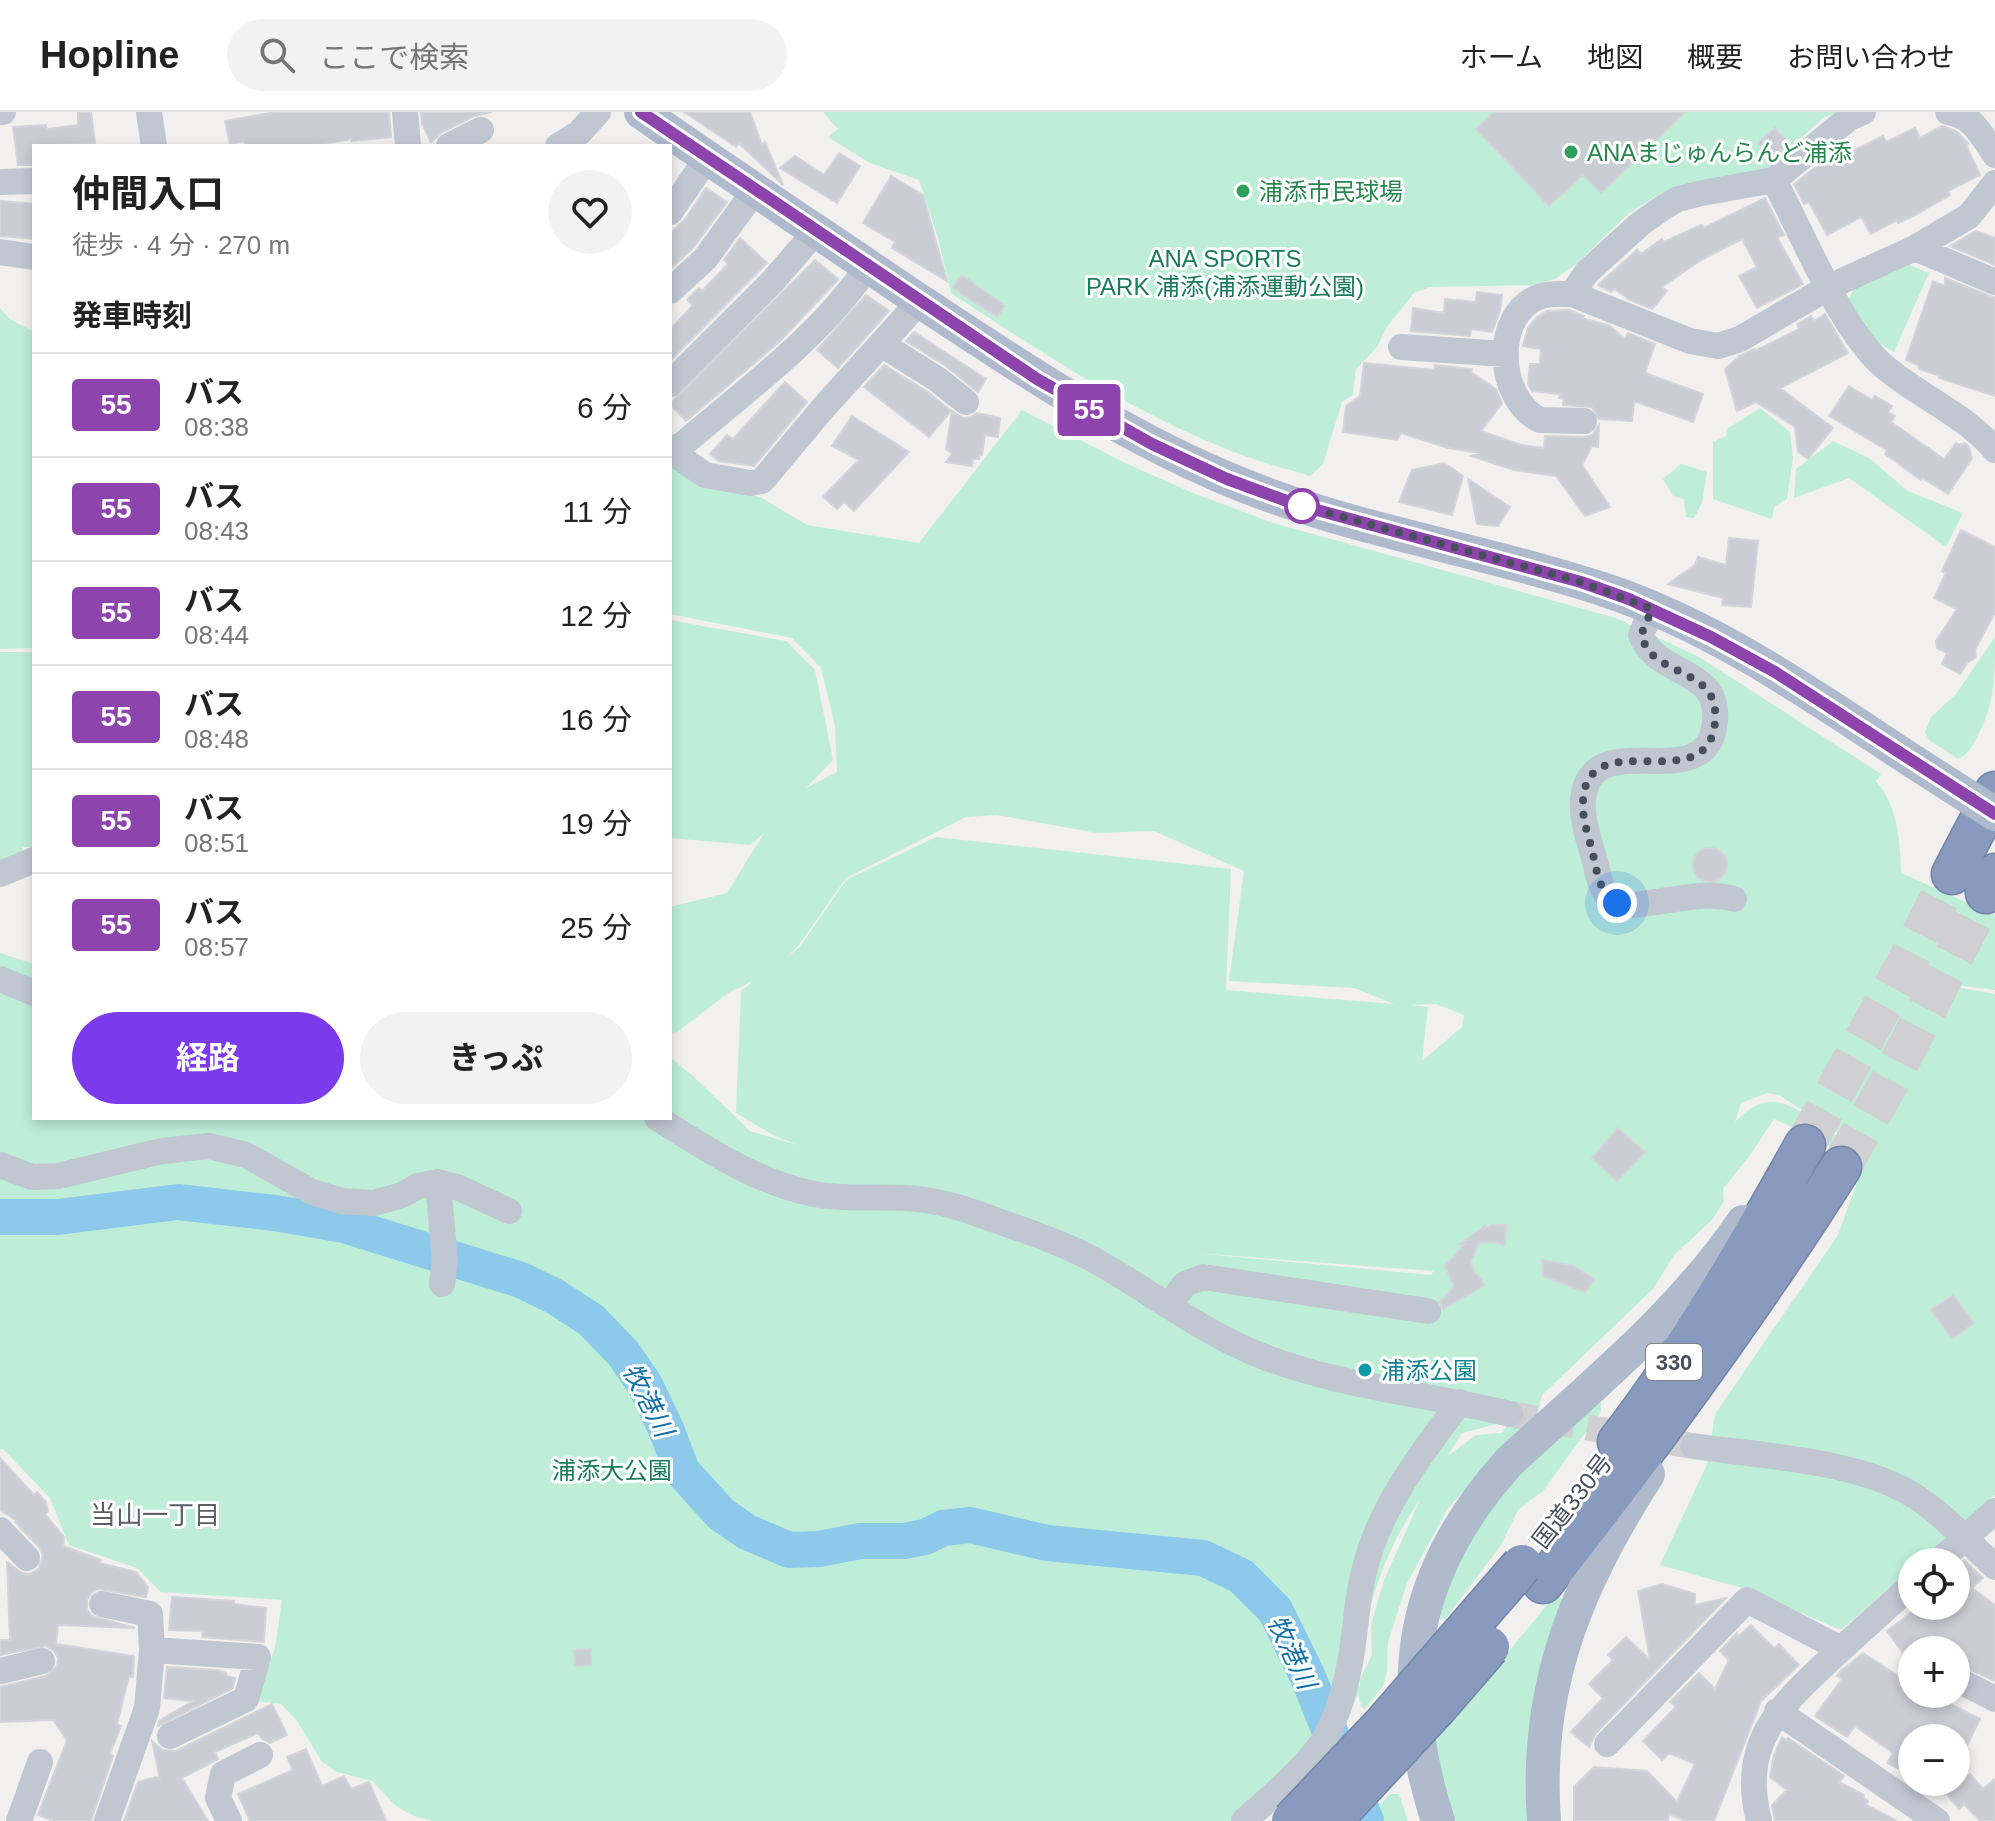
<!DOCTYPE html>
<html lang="ja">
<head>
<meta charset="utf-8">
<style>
	body { margin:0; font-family:Arial,"Noto Sans JP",sans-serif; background:#f2f2f2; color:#222; height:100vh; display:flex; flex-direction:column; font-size:30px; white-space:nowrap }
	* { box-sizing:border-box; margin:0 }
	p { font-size:26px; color:#767676 }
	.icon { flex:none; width:44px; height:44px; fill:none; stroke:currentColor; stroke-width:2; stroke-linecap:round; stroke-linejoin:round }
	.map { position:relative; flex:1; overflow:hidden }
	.drawer { position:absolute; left:32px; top:32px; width:640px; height:976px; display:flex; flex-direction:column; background:#fff; border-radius:0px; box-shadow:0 4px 12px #0003 }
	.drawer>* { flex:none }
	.badge { padding:0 16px; border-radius:6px; font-size:28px; line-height:52px }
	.fabs { position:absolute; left:1898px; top:1436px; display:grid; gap:16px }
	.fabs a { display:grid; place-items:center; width:72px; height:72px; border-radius:50%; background:#fff; box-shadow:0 4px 12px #0003; font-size:40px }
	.you { position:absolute; width:40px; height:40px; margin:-20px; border:6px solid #fff; border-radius:50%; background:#1a73e8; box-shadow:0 0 0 12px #1a73e833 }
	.map>.badge { position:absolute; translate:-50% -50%; box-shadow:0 0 0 4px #fff }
	h2 { padding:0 40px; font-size:30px; line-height:72px }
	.round { display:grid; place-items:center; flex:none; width:84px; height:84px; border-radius:42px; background:#f2f2f2 }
	.overview { display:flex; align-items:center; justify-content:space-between; height:136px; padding:0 40px }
	h1 { font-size:38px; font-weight:700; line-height:60px }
	.button { display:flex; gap:16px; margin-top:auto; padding:16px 40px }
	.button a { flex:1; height:92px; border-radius:48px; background:#7c3aed; color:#fff; font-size:32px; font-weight:700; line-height:92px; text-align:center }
	.button a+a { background:#f2f2f2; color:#222 }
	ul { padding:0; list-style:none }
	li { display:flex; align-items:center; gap:24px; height:104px; padding:0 40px; border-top:2px solid #e0e0e0 }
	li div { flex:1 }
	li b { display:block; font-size:30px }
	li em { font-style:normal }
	li .badge { min-width:88px; font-weight:700; text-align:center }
	header { display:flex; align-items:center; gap:48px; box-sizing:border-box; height:112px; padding:0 40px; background:#fff; border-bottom:2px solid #e0e0e0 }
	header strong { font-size:38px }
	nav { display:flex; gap:44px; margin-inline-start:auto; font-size:28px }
	.search { width:560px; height:72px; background:#f2f2f2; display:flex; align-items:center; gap:20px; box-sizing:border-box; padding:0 28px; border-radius:44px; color:#767676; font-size:30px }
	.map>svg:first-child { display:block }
	.green { fill:#beeed8; fill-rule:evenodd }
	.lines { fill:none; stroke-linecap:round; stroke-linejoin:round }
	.river { stroke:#8dc9ea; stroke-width:36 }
	.building { fill:#cbcdd5; stroke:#d3d4da; stroke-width:2 }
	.minor-tunnel { stroke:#d0cfd2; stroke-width:26; stroke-dasharray:26 13; stroke-linecap:butt }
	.highway-tunnel { stroke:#d0cfd2; stroke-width:40; stroke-dasharray:40 20; stroke-linecap:butt }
	.highway-casing { stroke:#7385a9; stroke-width:43 }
	.minor { stroke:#c0c7d1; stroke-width:26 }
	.major { stroke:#afbacd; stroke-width:34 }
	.highway { stroke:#889abd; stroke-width:40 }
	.highway-bridge-casing { stroke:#7385a9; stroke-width:43; stroke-linecap:butt }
	.major-bridge { stroke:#afbacd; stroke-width:34 }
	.highway-bridge { stroke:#889abd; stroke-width:40 }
	.line-casing { stroke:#fff; stroke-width:18 }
	.line { stroke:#8e44ad; stroke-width:12 }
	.walk { stroke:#474f5c; stroke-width:8; stroke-dasharray:0 14.4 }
	.leisure-dot { fill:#2e9e5b; stroke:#fff; stroke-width:3 }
	.stop-dot { fill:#fff; stroke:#8e44ad; stroke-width:4 }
	.culture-dot { fill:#0f9aa8; stroke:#fff; stroke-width:3 }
	.labels { text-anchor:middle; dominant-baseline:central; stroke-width:6; stroke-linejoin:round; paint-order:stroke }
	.shield { fill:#fff; stroke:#7e848d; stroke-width:2 }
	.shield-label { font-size:22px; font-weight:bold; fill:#474f5c }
	.leisure-label { font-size:24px; fill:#27864d; stroke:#fff; text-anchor:start }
	.park-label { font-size:24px; fill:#197c59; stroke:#fff }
	.culture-label { font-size:24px; fill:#0d838f; stroke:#fff; text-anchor:start }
	.street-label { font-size:24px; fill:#474f5c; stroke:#fff }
	.water-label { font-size:26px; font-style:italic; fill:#0f71a7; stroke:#fff }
	.neighbourhood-label { font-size:26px; fill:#5c5e64; stroke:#fff }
</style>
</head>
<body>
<header>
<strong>Hopline</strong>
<div class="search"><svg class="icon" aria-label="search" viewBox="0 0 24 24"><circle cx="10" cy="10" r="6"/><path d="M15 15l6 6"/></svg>ここで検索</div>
<nav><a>ホーム</a><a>地図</a><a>概要</a><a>お問い合わせ</a></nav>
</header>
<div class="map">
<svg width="1995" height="1709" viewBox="0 0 1995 1709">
	<rect width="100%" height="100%" fill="#f2efef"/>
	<path class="green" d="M823,0H1837L1823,6L1769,56L1661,81L1629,101L1576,152L1555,167L1533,173L1430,175L1414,181L1387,215L1377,235L1356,257L1353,283L1342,290L1323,352L1310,364C1285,356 1259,350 1234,340C1132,300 1042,241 951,181L938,126L919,68L870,51L828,25L838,17Z
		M1900,149L1929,161L1894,240C1870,228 1862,210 1849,187L1855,174Z
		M0,196L10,207L34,220V536L0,537Z
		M1760,296L1790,320L1793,346L1787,387L1774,395L1772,407L1713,387V330L1726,324L1728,316Z
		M1022,298L1125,351L1193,381L1273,411L1616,506L1699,545L1881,662L1876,669C1898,695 1900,728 1901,761L1995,803V878L1917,868L1899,854L1895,863L1938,882L1945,873L1995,882V1383L1919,1450H1912V1456L1841,1518L1742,1476L1660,1453L1708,1350L1715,1302L1838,1123L1861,1059L1821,1028L1774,1007L1750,1043L1723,1077L1724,1089L1712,1108L1674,1143L1654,1176L1542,1283L1536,1308L1509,1331L1448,1396L1407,1471L1388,1530L1387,1559L1383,1574L1366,1596H1362L1358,1583L1332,1636L1262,1709H434L416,1705L397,1695L372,1669L337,1660L322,1650L297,1609L281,1592L256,1589L275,1536L282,1488L161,1480L137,1456L69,1433L50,1386L3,1337H0V841L34,852V1006H670V945L694,965L750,1019L797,1033L773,1023L736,1001L741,879L753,869L728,881L677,920L670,921V795L727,781L764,721L750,733L670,726V508L786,529L815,558L833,648L806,676L837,660L835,614L821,556L792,526L670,502V349L697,369L760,385L807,413L919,431ZM997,703L1097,721L1154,719L1244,759L1229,869L1354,876L1394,892L1226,878L1231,757L936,725L846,768L800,835L787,845L798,834L846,766L966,705ZM1436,892L1464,903L1462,915L1422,949L1428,895L1411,893ZM1767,981L1779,983L1853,1031C1807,1016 1781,960 1735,1010L1741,991ZM1195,1141L1433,1159V1160L1431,1163ZM1514,1304L1502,1321L1476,1323L1448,1344L1462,1321L1497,1312ZM1420,1388L1384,1468L1371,1513L1372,1543L1361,1565L1359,1576C1359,1514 1383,1438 1420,1388Z
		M1833,329L1869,346L1908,379L1963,401L1946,435L1849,366L1794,386L1796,357Z
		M1681,352L1707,360L1702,391L1694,406L1686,405L1684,387L1673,384L1663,367Z
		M1995,525C1995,567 1995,593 1975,629C1970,637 1967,643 1958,647L1929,628L1925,620L1931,605L1956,582Z
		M0,540H34L33,735H23L20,744L0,756Z
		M1601,1289V1299L1543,1379L1518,1398L1501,1433L1447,1505L1440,1508L1446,1470L1485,1400L1541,1337Z
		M1556,1482L1566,1491L1534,1709H1450L1433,1632Z
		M1390,1682H1399L1408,1709H1364Z"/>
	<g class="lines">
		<path class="river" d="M0,1105H58L178,1090L275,1101L344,1113L521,1168L554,1184L591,1208L623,1241L645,1273L666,1317L682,1359L721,1402L747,1420L789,1438L819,1437L860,1429H904L925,1425L943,1416L970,1413L1047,1431L1203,1446L1241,1464L1275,1498L1308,1565L1366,1709"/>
	</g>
	<path class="building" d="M78,0H91L95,31L34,34V53H18L13,15L46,13L47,17L78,13Z
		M276,0H389L391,25L352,29V27L309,34H245L244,29L230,32L225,9Z
		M421,0H492L474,4L442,20L431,30L422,12Z
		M684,0H750L762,33L765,30L783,73L739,31L736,35Z
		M1494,0H1685L1601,81L1583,63L1549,94L1476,17Z
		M1942,14L1956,19L1968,31L1967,35L1980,63L1948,79L1950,83L1913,104L1898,111L1897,108L1871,122L1861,105L1827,123L1809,90L1804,92L1794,72L1813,57L1831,47L1829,44L1850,34L1853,39L1883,24L1886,30L1915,16L1920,26Z
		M1775,16L1789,32L1772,47L1758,31Z
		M839,41L860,54L837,91L780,56L795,44L824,63Z
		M891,64L923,83L947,169L892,136L895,130L863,111Z
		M706,76L727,90L693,136L670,157V122L686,106Z
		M1765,86L1784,123L1777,125L1803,172L1757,196L1739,164L1757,155L1742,127L1701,148L1662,175L1667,179L1652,197L1628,187L1615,177L1611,180L1598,173L1637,138L1641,142L1662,127L1664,130L1701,113L1704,116Z
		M0,89L34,92V127L0,124Z
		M1976,119L1995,126V153L1950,134Z
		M740,126L767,151L670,249V218L693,193L687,188L699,176L702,179L728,152L724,148Z
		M815,148L838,167L836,170L779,230L686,309L670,292Z
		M962,163L1005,194L997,205L953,176Z
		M1945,166L1995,186V284L1939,266L1940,264L1919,257L1918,253L1906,248L1933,169L1945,174Z
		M1477,180L1502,183L1500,199L1492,220L1471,217L1470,224L1411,219L1413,196L1444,201L1445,187L1476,190Z
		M866,183L889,199L838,256L817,238Z
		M1569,198L1584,204L1582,206L1610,214L1625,227L1628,221L1655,232L1645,261L1703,282L1693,310L1634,289L1632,309L1599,307L1592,295L1563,293L1564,287L1559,286L1560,282L1532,279L1528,272L1530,252H1540L1541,237L1523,234L1528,216L1536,206L1547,199Z
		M1825,202L1848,241L1780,276L1833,316L1808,347L1798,340L1795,315L1756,290L1737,299L1725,257L1739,244L1754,237L1755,239L1799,217L1797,212L1811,204L1814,209Z
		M914,220L986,267L978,280L946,254L906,229Z
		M1364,251L1435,258V253L1472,257L1471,260L1496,277L1502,291L1481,319L1521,333L1544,336L1545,324L1584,325L1592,323L1599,313L1598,335L1592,334L1582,353L1610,395L1585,404L1556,364L1514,358L1471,344L1480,341L1448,336L1401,321L1397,328L1343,320L1346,294L1360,284Z
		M884,253L928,280L951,299L929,325L864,275Z
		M785,270L807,290L754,354L719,349L710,342L727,323L733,327Z
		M1849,274L1872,288L1875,284L1892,294L1888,300L1895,304L1891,310L1944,347L1956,331L1959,333L1965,331L1969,335L1972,346L1948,382L1922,366L1921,368L1885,342L1887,338L1829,304Z
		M952,299L963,306L971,305L977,301L1000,306L998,325L985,323L982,343H979V347H973L972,354L946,350L952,342L946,337Z
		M852,304L909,340L854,399L844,390L837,397L823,385L859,348L832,334Z
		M1444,351L1463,364L1452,403L1399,390L1412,358Z
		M1468,367L1510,395L1498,414L1477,412Z
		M1961,418L1995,435V500L1975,538L1976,545L1968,550L1960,562L1942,552L1947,541L1937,536L1936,529L1957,497L1934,486L1946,461L1942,459Z
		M1729,426L1758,429L1751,495L1722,493L1723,486L1668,472L1695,453L1698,445L1726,453Z
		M1693 753a17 17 0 1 1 34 0a17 17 0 1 1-34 0Z
		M1618,1016L1645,1040L1617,1069L1592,1046Z
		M1491,1113H1506L1505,1134L1496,1130L1479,1131L1471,1149L1474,1159L1485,1173L1443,1197L1440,1190L1454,1174L1445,1154L1465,1132H1460L1485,1114L1484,1117Z
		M1542,1148L1571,1153L1595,1167L1585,1180L1543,1164Z
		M1953,1183L1974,1211L1952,1227L1931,1198Z
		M0,1346L34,1383L37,1380L46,1390L48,1399L45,1402L64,1425L63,1434L101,1448L100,1451L136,1460L148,1475L146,1485L98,1477L91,1481L87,1488V1498L92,1504L135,1516L58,1513L56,1532L134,1544L133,1565L129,1564L117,1612L121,1614L110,1642L113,1644L91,1709H53L38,1703L67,1628L53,1608L0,1610V1575L46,1564L57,1554L58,1546L54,1539L46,1534L0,1543V1528H10L7,1450L22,1461L30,1462L39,1457L43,1443L39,1435L15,1410L17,1409L0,1398Z
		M1964,1448L1983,1466L1972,1476L1995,1493V1569L1956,1551V1538H1907L1903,1541L1887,1519L1920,1494H1956V1455Z
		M1662,1472L1695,1482V1493L1726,1486L1596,1621L1589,1635L1571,1620L1603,1586L1589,1572L1613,1548L1608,1543L1626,1525L1650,1548L1638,1479Z
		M172,1485L234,1489L233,1492L266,1496L264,1530L202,1525L203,1519L169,1518Z
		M1751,1513L1774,1536L1779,1532L1799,1553L1761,1589L1714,1709H1685L1669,1702L1668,1709H1574V1675L1594,1655L1647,1659L1677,1690L1695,1652L1669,1641L1662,1648L1643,1629L1676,1595L1670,1590L1699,1561L1715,1577L1729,1548L1720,1539L1737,1521L1738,1525Z
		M591,1537V1553L575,1554L574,1538Z
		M1863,1541L1912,1573V1582H1925L1939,1591L1933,1583L1980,1607L1956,1656V1626H1912V1663L1887,1651L1893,1641L1855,1614L1847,1625L1815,1604L1842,1567L1837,1564L1840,1560Z
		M167,1555L218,1558L226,1561V1564L235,1566L233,1576L158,1614L159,1609L193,1589L164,1586Z
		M272,1592L287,1623L270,1631L262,1627L258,1621L215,1640L218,1647L182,1666L208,1709H124L138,1670L156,1665L160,1667L152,1629L162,1638L176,1639Z
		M1782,1625L1786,1628L1788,1626L1844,1664L1839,1670L1864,1683L1863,1685L1868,1689L1866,1693L1897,1709H1775L1772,1693L1787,1678L1770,1665L1774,1643Z
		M306,1637L322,1674L344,1664L351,1677L369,1670L386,1709H250L238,1682L293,1658L287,1645Z
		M1970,1662L1983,1677L1995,1667V1709H1980L1964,1692L1959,1697L1947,1682Z"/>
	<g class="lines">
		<path class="minor-tunnel" d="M1510,1302L1693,1334"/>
		<path class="highway-tunnel" d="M1805,1033L1908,848L1952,762
			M1841,1055L1890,969L1986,781"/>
		<defs>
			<path id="highway" d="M1952,762L1995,680
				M1986,781L1995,762
				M1618,1330C1689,1238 1748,1135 1805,1033
				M1543,1471C1649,1336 1750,1199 1841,1055"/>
		</defs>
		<use href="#highway" class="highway-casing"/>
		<path class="minor" d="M0,0H3
			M149,0L154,34
			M405,0L408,34
			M1948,0C1973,3 1982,24 1995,43
			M449,34L481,18
			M558,34L579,21L598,0
			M1774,68C1802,121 1837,208 1878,249C1914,283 1963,300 1995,338
			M0,70L34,69
			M670,100L708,45
			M1915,136L1995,170
			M0,140L34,145
			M670,179L705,147L756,77
			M1572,182L1587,160L1640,112L1664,95L1678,87L1702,81L1774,68L1849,6L1863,0
			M881,232L937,267L966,290
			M1401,235L1504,242
			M670,272L772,170L817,118
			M1584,309L1540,308C1497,288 1491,201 1541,184C1550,181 1562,182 1572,182L1690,229L1718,234L1740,227L1829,175L1915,136L1969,104L1995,71
			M670,337L682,333C746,278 820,225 868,154
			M670,339L705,363L750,371L762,369L824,295L920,189
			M1652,497L1641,523C1658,566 1720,555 1715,609C1708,690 1590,608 1583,688C1581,709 1591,733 1596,753C1599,769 1603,786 1620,792C1632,795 1645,791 1656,790C1683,786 1708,780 1734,787
			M0,762L34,748
			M0,867L34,881
			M657,1006C707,1037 755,1070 814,1082C844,1088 874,1084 905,1086C930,1087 957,1094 981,1103C1015,1115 1064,1131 1094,1148C1150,1179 1202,1221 1262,1244C1342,1275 1428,1282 1510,1302
			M0,1053L32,1065L58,1064L162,1039L209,1034L246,1043L312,1080L342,1089L374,1091L402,1083L418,1074L438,1070L457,1075L509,1099
			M438,1070L445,1150L442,1172
			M1168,1194L1185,1172L1203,1165L1428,1199
			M1693,1334C1760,1344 1860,1348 1916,1385C1945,1404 1969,1431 1995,1455
			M0,1418L27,1446
			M1938,1450L1995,1399
			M102,1492L150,1502L152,1538
			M0,1559L42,1549
			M1956,1567L1995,1587
			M1777,1599L1937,1709
			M1607,1632L1747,1488L1841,1537
			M19,1709L40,1650
			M107,1709L147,1596L152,1538L258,1545L246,1587L170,1624
			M229,1709L218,1686L223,1662L260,1643
			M1244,1709C1270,1685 1301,1661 1322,1631C1337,1608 1345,1577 1350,1551C1356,1521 1356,1489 1364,1460C1379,1395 1421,1342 1460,1290
			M1759,1709C1740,1634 1775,1599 1826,1551C1854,1525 1883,1499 1912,1473"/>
		<path class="major" d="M641,0C730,62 821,122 911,183C1012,250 1111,317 1223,365C1346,418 1479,436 1605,478C1717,515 1816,586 1914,650
			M1438,1709C1393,1570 1410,1460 1509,1350C1591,1274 1679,1204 1743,1110
			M1544,1709C1534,1575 1577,1472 1648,1362"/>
		<use href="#highway" class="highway"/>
		<defs>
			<path id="highway-bridge" d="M1292,1709L1383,1613L1522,1453
				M1331,1709L1437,1595L1489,1535"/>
		</defs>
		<use href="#highway-bridge" class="highway-bridge-casing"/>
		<path class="major-bridge" d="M1914,650L1995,702"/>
		<use href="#highway-bridge" class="highway-bridge"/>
	</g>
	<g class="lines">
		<defs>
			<path id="line" d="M641,0L1037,267L1152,332L1227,367L1295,392L1581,470L1629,487L1711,525L1775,560L1995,702"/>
		</defs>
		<use href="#line" class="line-casing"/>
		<use href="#line" class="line"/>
		<path class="walk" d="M1302,394L1295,392L1581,470L1652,497L1641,523C1644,531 1647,539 1654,544C1679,566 1719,564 1715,610C1708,690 1586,608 1583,690C1582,706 1588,723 1592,738C1597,758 1598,780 1617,791"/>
	</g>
	<g class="leisure-dot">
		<circle cx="1571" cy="40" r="8"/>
		<circle cx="1243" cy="79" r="8"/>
	</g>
	<circle class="stop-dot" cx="1302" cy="394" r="16"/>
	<circle class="culture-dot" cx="1365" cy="1258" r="8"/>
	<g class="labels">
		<rect class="shield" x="1646" y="1232" width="56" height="36" rx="6"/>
		<g class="shield-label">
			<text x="1674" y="1250">330</text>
		</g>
		<g class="leisure-label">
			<text x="1587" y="40">ANAまじゅんらんど浦添</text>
			<text x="1259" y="79">浦添市民球場</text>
		</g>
		<g class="park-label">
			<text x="1225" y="146">ANA SPORTS<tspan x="1225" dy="28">PARK 浦添(浦添運動公園)</tspan></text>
			<text x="612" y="1358">浦添大公園</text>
		</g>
		<g class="culture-label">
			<text x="1381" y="1258">浦添公園</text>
		</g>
		<g class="street-label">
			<text transform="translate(1572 1389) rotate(-52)">国道330号</text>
		</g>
		<g class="water-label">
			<text transform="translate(648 1288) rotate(63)">牧港川</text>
			<text transform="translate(1292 1540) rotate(65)">牧港川</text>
		</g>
		<g class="neighbourhood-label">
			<text x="155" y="1403">当山一丁目</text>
		</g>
	</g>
</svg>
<div class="fabs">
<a><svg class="icon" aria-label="locate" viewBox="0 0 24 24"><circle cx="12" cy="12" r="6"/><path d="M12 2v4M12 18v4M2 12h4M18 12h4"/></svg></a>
<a>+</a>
<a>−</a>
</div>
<div class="you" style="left:1617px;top:791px"></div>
<b class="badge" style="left:1089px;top:298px;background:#8e44ad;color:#fff">55</b>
<section class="drawer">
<div class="overview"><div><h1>仲間入口</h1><p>徒歩 · 4 分 · 270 m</p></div><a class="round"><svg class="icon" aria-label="heart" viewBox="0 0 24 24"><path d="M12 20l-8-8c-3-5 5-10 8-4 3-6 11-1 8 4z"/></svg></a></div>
<h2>発車時刻</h2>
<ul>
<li><span class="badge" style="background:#8e44ad;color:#fff">55</span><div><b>バス</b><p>08:38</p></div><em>6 分</em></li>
<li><span class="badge" style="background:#8e44ad;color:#fff">55</span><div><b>バス</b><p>08:43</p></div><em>11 分</em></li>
<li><span class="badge" style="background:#8e44ad;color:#fff">55</span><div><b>バス</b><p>08:44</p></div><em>12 分</em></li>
<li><span class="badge" style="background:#8e44ad;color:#fff">55</span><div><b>バス</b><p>08:48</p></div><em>16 分</em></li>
<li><span class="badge" style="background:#8e44ad;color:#fff">55</span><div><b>バス</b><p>08:51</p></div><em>19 分</em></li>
<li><span class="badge" style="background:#8e44ad;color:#fff">55</span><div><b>バス</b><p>08:57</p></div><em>25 分</em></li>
</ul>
<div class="button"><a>経路</a><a>きっぷ</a></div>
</section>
</div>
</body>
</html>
